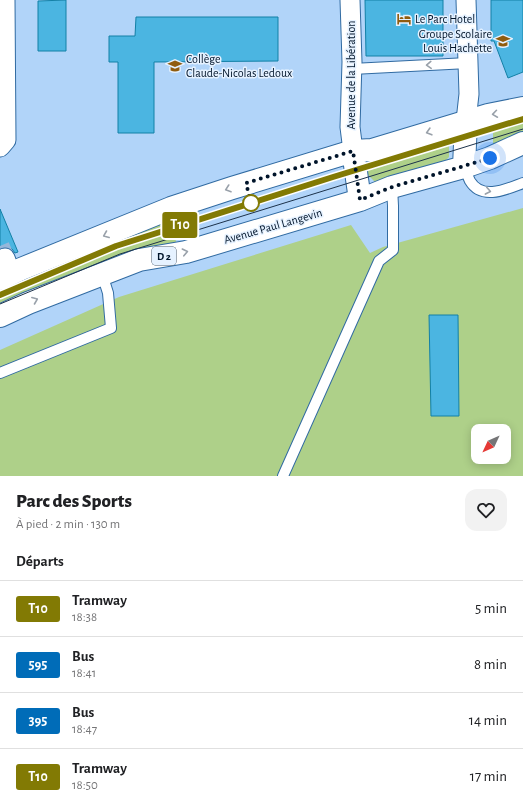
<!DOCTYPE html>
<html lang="fr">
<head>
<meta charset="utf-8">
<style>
	body { margin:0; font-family:"Alegreya Sans",sans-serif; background:#f2f2f2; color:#202124; height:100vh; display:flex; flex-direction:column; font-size:15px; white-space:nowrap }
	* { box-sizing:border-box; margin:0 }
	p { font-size:13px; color:#757577 }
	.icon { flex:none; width:22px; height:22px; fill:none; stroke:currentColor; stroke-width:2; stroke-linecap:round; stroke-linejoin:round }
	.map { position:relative; height:476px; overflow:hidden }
	.side { display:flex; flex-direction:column; background:#fff; flex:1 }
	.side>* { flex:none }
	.badge { padding:0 8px; border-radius:3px; font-size:14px; line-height:26px }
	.needle { width:26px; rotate:226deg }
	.controls { position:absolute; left:471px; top:424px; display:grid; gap:8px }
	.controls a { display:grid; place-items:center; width:40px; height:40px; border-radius:8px; background:#fff; box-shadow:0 2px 10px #0003; font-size:20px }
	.you { position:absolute; width:20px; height:20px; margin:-10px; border:3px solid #fff; border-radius:50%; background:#1a73e8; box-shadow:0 0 0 6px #1a73e833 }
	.map>.badge { position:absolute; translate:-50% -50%; box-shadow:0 0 0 2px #fff }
	h2 { padding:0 16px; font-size:15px; line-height:36px }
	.round { display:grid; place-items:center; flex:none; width:42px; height:42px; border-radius:12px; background:#f2f2f2 }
	.headline { display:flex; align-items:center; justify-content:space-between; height:68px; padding:0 16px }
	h1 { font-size:19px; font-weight:800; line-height:30px }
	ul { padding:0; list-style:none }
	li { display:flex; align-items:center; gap:12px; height:56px; padding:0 16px; border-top:1px solid #e0e0e0 }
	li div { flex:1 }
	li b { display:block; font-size:15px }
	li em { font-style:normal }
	li .badge { min-width:44px; font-weight:700; text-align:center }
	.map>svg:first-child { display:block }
	.green { fill:#aed089; fill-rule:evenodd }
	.building { fill:#4bb5e1; stroke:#1380a6 }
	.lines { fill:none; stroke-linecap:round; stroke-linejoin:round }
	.minor-tunnel { stroke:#96b7da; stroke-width:19; stroke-dasharray:19 10; stroke-linecap:butt }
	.service-casing { stroke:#316ba2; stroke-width:12 }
	.minor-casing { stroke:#316ba2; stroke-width:21 }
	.primary-casing { stroke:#316ba2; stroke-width:24 }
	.service { stroke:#fff; stroke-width:10 }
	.minor { stroke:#fff; stroke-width:19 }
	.primary { stroke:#fff; stroke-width:22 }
	.tram { stroke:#1c324b; stroke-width:1 }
	.oneway { stroke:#99a1aa }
	.line-casing { stroke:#fff; stroke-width:9 }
	.line { stroke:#827a04; stroke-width:6 }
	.walk { stroke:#00142a; stroke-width:4; stroke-dasharray:0 7.2 }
	.stop-dot { fill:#fff; stroke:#827a04; stroke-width:2 }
	.labels { text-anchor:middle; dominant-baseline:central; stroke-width:3; stroke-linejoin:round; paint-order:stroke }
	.shield { fill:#e6f2ff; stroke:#45576a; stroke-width:1 }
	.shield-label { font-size:11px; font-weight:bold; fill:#00142a }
	.poi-label { font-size:12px; fill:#00142a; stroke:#e6f2ff; text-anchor:start }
	.street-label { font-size:12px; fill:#00142a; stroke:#e6f2ff }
</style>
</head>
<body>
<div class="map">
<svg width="523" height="476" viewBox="0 0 523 476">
	<rect width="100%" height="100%" fill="#b1d4f9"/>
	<path class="green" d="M523,112V136L493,148V119Z
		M445,137L449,141V157L446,160L375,182L367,174V159Z
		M523,208V476H0V350L119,297L351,225L370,253L383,247ZM478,431H504V457H478Z
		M168,215L178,248L0,312V284Z"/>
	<path class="building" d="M66,0V51H38V1Z
		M365,0H443V56H366Z
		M491,0H523V72L508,78L494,41H491Z
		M136,17H278V61L154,62V133H118V62H109V36H135Z
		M0,209L18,252L15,253L12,249L7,247L0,248Z
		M429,315H458L459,416H431Z"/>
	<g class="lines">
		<path class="minor-tunnel" d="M0,246L5,258"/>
		<defs>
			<path id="service" d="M352,69L468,63
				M464,167C466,171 468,177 470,181C482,201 507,189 523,183
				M0,373L111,328L108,293L102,274
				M283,476L379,261L393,250V206L392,187"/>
			<path id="minor" d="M350,0L352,62L350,127L353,151
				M466,121L469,94L466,0
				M0,147L6,140L5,0
				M5,258L11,274"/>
			<path id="primary" d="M353,151L360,200
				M464,167L466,121
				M0,279L21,269L171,208L232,188L353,151L372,150L488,115L523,108
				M0,316L28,303L139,260L186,252L360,200L392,187L464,167L490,158L523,143"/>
		</defs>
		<use href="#service" class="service-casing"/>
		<use href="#minor" class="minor-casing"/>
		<use href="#primary" class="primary-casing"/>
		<use href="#service" class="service"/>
		<use href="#minor" class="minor"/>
		<use href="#primary" class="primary"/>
		<path class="tram" d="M0,295L116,246L333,177L523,119
			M0,304L120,254L523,129"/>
	</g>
	<defs><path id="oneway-chevron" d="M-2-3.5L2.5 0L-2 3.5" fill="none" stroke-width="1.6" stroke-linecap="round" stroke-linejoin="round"/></defs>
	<g class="oneway">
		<use href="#oneway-chevron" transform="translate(429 65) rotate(177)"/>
		<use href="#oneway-chevron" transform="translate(495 114) rotate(172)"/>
		<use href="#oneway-chevron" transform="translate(429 132) rotate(164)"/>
		<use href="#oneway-chevron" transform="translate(228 189) rotate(161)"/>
		<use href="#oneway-chevron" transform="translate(488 191) rotate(11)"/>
		<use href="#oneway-chevron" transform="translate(106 235) rotate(158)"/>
		<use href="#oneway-chevron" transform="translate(185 252) rotate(-13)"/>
		<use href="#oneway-chevron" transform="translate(35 300) rotate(-22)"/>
	</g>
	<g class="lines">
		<defs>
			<path id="line" d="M0,295L116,246L333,177L523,119"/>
		</defs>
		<use href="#line" class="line-casing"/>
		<use href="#line" class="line"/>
		<path class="walk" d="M251,203L246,183L353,151L360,200L392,187L464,166L490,158"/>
	</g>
	<defs>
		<symbol id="hotel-bare" viewBox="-9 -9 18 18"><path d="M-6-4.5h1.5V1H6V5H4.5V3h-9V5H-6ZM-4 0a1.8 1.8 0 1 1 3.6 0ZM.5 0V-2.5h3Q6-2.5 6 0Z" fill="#905c0e" stroke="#e6f2ff" stroke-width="2.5" paint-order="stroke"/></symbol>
		<symbol id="school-bare" viewBox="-9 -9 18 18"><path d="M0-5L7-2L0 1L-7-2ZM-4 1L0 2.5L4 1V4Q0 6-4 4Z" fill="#905c0e" stroke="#e6f2ff" stroke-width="2.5" paint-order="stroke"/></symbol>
	</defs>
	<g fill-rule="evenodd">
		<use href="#hotel-bare" x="394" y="9" width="20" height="20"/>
		<use href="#school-bare" x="493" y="31" width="20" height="20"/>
		<use href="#school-bare" x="165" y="56" width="20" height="20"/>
	</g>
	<circle class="stop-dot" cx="251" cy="203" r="8"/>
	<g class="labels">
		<rect class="shield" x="152" y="247" width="24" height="18" rx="3"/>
		<g class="shield-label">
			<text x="164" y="256">D 2</text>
		</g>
		<g class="poi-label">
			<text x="415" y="19">Le Parc Hotel</text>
			<text x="492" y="34" text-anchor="end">Groupe Scolaire<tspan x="492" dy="14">Louis Hachette</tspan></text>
			<text x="186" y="59">Collège<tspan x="186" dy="14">Claude-Nicolas Ledoux</tspan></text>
		</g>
		<g class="street-label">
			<text transform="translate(351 75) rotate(-90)">Avenue de la Libération</text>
			<text transform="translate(273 226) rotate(-16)">Avenue Paul Langevin</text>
		</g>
	</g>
</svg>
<div class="controls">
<a><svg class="needle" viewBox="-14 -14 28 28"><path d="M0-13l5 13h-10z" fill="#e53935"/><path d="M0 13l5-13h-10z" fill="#757577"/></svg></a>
</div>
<div class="you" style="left:490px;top:158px"></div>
<b class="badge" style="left:180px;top:225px;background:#827a04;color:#fff">T10</b>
</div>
<section class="side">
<div class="headline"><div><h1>Parc des Sports</h1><p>À pied · 2 min · 130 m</p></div><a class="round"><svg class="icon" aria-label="heart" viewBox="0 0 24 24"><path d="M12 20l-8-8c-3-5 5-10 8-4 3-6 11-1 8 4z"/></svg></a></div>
<h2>Départs</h2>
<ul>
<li><span class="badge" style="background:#827a04;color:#fff">T10</span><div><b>Tramway</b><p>18:38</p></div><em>5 min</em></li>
<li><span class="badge" style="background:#006cb8;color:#fff">595</span><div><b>Bus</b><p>18:41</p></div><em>8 min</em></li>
<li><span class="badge" style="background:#006cb8;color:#fff">395</span><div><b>Bus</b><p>18:47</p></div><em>14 min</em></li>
<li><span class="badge" style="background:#827a04;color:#fff">T10</span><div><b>Tramway</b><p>18:50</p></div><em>17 min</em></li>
</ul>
</section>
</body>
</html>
